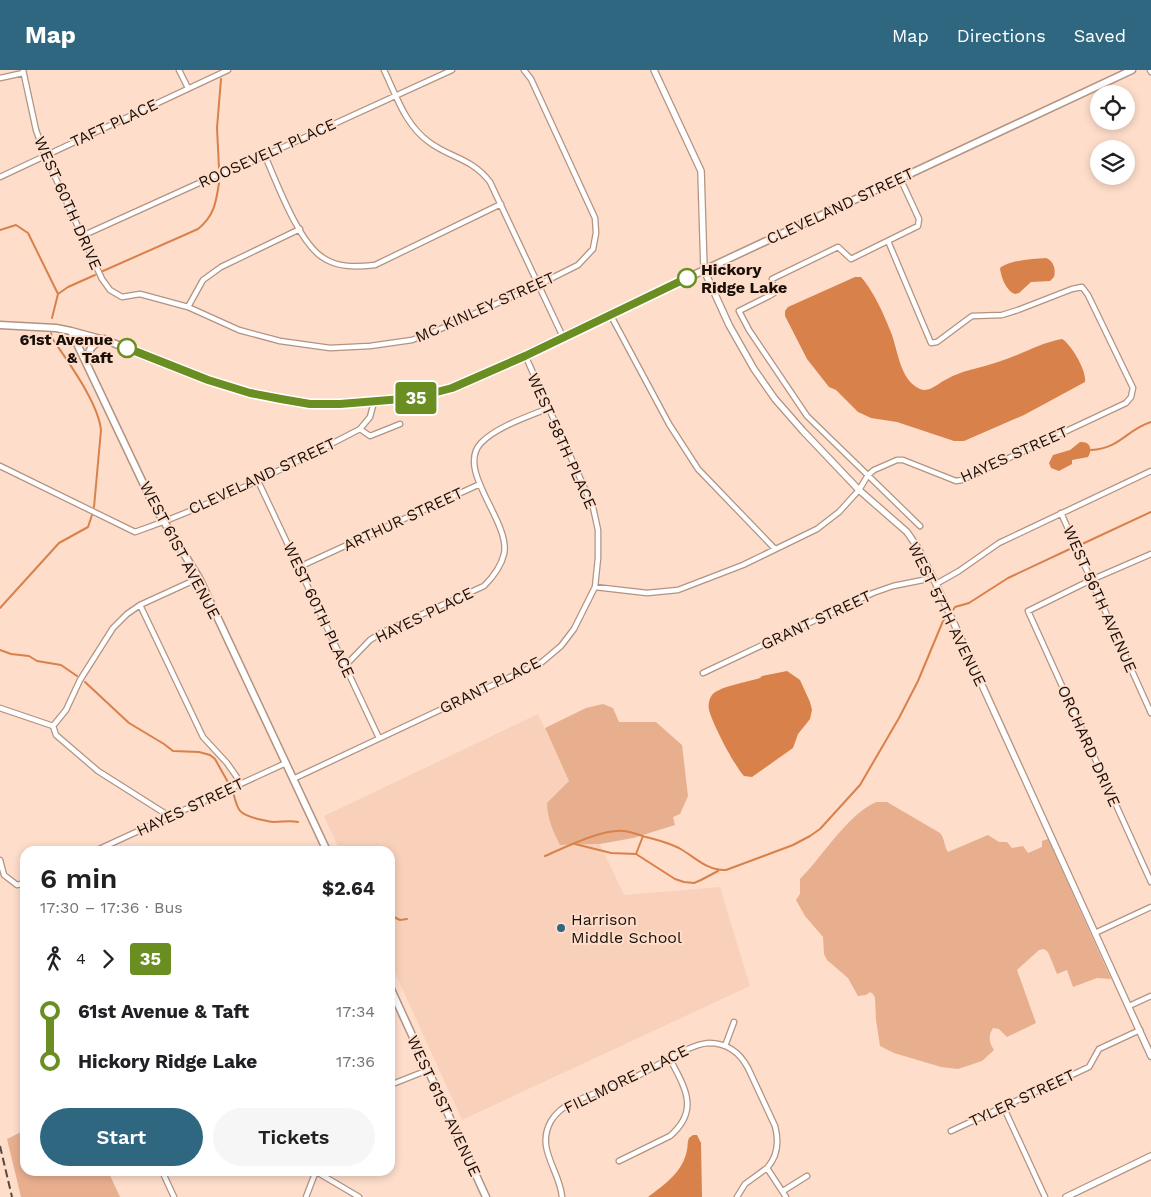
<!DOCTYPE html>
<html lang="en">
<head>
<meta charset="utf-8">
<style>
	body { margin:0; font-family:"Work Sans",sans-serif; background:#f6f6f6; color:#202124; height:100vh; display:flex; flex-direction:column; font-size:19px; white-space:nowrap }
	* { box-sizing:border-box; margin:0 }
	p { font-size:16px; color:#757577 }
	.icon { flex:none; width:28px; height:28px; fill:none; stroke:currentColor; stroke-width:2; stroke-linecap:round; stroke-linejoin:round }
	.map { position:relative; flex:1; overflow:hidden }
	.details { position:absolute; left:20px; top:776px; width:375px; height:330px; display:flex; flex-direction:column; background:#fff; border-radius:15px; box-shadow:0 2px 8px #0003 }
	.details>* { flex:none }
	.badge { padding:0 10px; border-radius:4px; font-size:18px; line-height:32px }
	.controls { position:absolute; left:1090px; top:15px; display:grid; gap:10px }
	.controls a { display:grid; place-items:center; width:45px; height:45px; border-radius:50%; background:#fff; box-shadow:0 2px 8px #0003; font-size:25px }
	.map>.badge { position:absolute; translate:-50% -50%; box-shadow:0 0 0 2px #fff }
	.legs { display:flex; align-items:center; gap:8px; height:55px; padding:0 20px; font-size:16px }
	.legs p { margin-inline-start:auto }
	.summary { display:flex; align-items:center; justify-content:space-between; height:85px; padding:0 20px }
	h1 { font-size:28px; font-weight:600; line-height:38px }
	.action { display:flex; gap:10px; margin-top:auto; padding:10px 20px }
	.action a { flex:1; height:58px; border-radius:30px; background:#2f6781; color:#fff; font-size:20px; font-weight:600; line-height:58px; text-align:center }
	.action a+a { background:#f6f6f6; color:#202124 }
	ul { padding:0 20px; list-style:none }
	li { display:flex; align-items:center; gap:18px; height:50px; font-size:19px }
	li i { display:grid; place-items:center; width:8px; height:100%; margin:0 6px; background:currentColor }
	li i::after { content:''; width:12px; height:12px; margin:-6px; border:4px solid; border-radius:50%; background:#fff }
	li p { margin-inline-start:auto }
	li:first-child i { background:linear-gradient(#0000 50%,currentColor 0) }
	li:last-child i { background:linear-gradient(currentColor 50%,#0000 0) }
	header { display:flex; align-items:center; gap:30px; box-sizing:border-box; height:70px; padding:0 25px; background:#2f6781; color:#fff }
	header strong { font-size:24px }
	nav { display:flex; gap:28px; margin-inline-start:auto; font-size:18px }
	.map>svg:first-child { display:block }
	.built { fill:#f9d1bb }
	.green { fill:#e8af8f }
	.water { fill:#d8814b }
	.lines { fill:none; stroke-linecap:round; stroke-linejoin:round }
	.stream { stroke:#d8814b; stroke-width:2 }
	.minor-casing { stroke:#b29382; stroke-width:7 }
	.tertiary-casing { stroke:#b29382; stroke-width:8 }
	.secondary-casing { stroke:#b29382; stroke-width:9 }
	.minor { stroke:#fff; stroke-width:4.5 }
	.tertiary { stroke:#fff; stroke-width:5.5 }
	.secondary { stroke:#fff; stroke-width:6 }
	.rail { stroke:#57473d; stroke-width:2; stroke-dasharray:8 4; stroke-linecap:butt }
	.line-1-casing { stroke:#fff; stroke-width:11 }
	.line-1 { stroke:#6b8e23; stroke-width:8 }
	.stop-1-dot { fill:#fff; stroke:#6b8e23; stroke-width:2.5 }
	.poi-dot { fill:#2f6781; stroke:#feddca; stroke-width:2 }
	.labels { text-anchor:middle; dominant-baseline:central; stroke-width:4; stroke-linejoin:round; paint-order:stroke }
	.street-label { font-size:16px; fill:#190f08; stroke:#feddca }
	.stop-label { font-size:16px; font-weight:bold; fill:#190f08; stroke:#feddca; text-anchor:start }
	.poi-label { font-size:16px; fill:#190f08; stroke:#feddca; text-anchor:start }
</style>
</head>
<body>
<header>
<strong>Map</strong>
<nav><a>Map</a><a>Directions</a><a>Saved</a></nav>
</header>
<div class="map">
<svg width="1151" height="1127" viewBox="0 0 1151 1127">
	<rect width="100%" height="100%" fill="#feddca"/>
	<path class="built" d="M538,644L569,711L547,742L550,753L560,775L600,774L624,825L720,817L750,916L462,1050L390,892V781H340L324,746Z"/>
	<path class="green" d="M603,634L613,638L619,652H656L682,675L688,726L680,744L673,747L675,755L633,768L600,774L560,775C553,761 547,749 547,733L569,711L545,658L586,638Z
		M876,732H887L940,763C945,769 944,776 948,782L988,765L999,772H1007L1012,778L1023,776L1028,783L1042,777V771L1048,769L1111,909L1097,908L1073,917L1067,900L1057,904L1048,882L1044,879L1039,880L1017,900L1036,953L1007,967L999,959L993,958C988,966 989,973 994,980L982,991L958,999L941,997L894,983L880,976L876,950L875,928L873,924L870,922L866,925L858,926L848,908L827,890L824,884L823,867L805,846L796,830L800,824V809C824,785 846,746 876,732Z
		M25,1060V1101H108L120,1127H21L7,1069Z"/>
	<path class="water" d="M1046,188C1054,191 1056,200 1054,207L1050,211L1031,212L1019,223L1015,224C1006,221 1001,207 1000,198C1009,190 1034,189 1046,188Z
		M855,207H861C872,219 884,244 890,260C898,278 899,310 920,319C930,323 938,313 947,309C962,300 981,298 998,292C1019,286 1039,273 1062,269C1071,274 1087,301 1085,312L1024,345L964,371H954L897,352L871,348L858,342L836,320L829,317L807,289L785,246V241L788,237Z
		M1080,372C1090,371 1093,379 1088,387L1072,390V394L1059,401L1051,398L1049,393L1053,385L1070,380Z
		M787,601L800,610L810,632L812,640L810,649L798,664L793,678L752,707L744,706C734,695 713,655 709,640C708,635 709,629 712,625C720,616 748,612 760,608L762,606Z
		M693,1065H697L701,1073L702,1127H648C664,1115 683,1102 687,1080C688,1076 687,1073 689,1068Z"/>
	<g class="lines">
		<path class="stream" d="M219,98L217,58L221,9
			M0,160L16,155L28,163L58,224
			M103,201L198,159C214,146 216,133 219,113
			M52,248L58,224L68,217L95,205
			M51,263L52,268C68,292 98,332 101,360L94,437
			M1091,380C1121,378 1126,360 1151,352
			M1080,475L1151,442
			M0,538L59,473L88,457L92,445
			M953,540L955,537L969,533L1008,508L1072,478
			M0,580L11,584L29,586L37,591L61,595L77,606
			M85,612L129,653L164,674L173,681L199,682L210,685L215,689L229,714
			M233,722C238,741 238,744 258,749C263,750 269,752 274,752C283,752 289,750 298,752
			M575,774L611,783L636,784L675,809L684,812L694,813L701,810L718,801
			M636,784L643,766
			M545,786C566,777 601,759 624,761C632,762 639,765 646,767C658,770 669,773 679,778C695,787 707,801 726,800L793,775L810,766L820,759L860,715L899,648L918,611L943,551L946,547
			M390,845L400,850L407,849"/>
		<defs>
			<path id="minor" d="M23,0L36,60L45,85L102,209L110,220L122,227L140,224L188,237L239,260L280,271L330,278L370,276L412,270L438,260L538,215L578,195L593,179L596,163L595,148L531,9L524,0
				M179,0L188,18
				M384,0C396,25 405,55 429,72C450,88 472,88 490,112L563,267
				M1150,0L1151,2
				M0,8L23,3
				M265,86C277,113 298,171 322,187C337,198 357,197 375,195L501,134
				M0,107L228,0
				M900,108L919,149L918,156L851,189L838,177L772,209L774,223L769,226L739,241L749,260L807,346L920,456
				M82,166L219,104L242,96L452,0
				M188,237L203,210L221,197L300,159
				M610,244L669,354L698,399L775,479
				M525,285L593,437L598,460V488L595,517
				M360,359L370,366L400,354
				M0,396L135,462C213,435 287,397 360,359L370,347L374,332
				M258,411L379,668
				M1061,443L1151,643
				M1151,484L1091,510L1028,541L1151,812
				M299,497L480,414
				M936,514L959,501L999,473L1151,401
				M140,535L203,667L227,693L241,713
				M345,596L370,570L381,563L484,516C493,507 501,497 504,484C511,452 455,400 481,373C496,357 529,346 549,338
				M703,603L873,523L893,516L933,508
				M0,638L53,656L56,665L98,701L169,746
				M53,656L66,640L80,610L113,558L127,544L140,535L199,508
				M293,709L542,592L561,576L574,559L595,517L647,523L678,520L743,495L817,459L839,442L859,420L868,405L874,400L897,390H903L956,411L962,410L1126,333L1131,327L1133,318L1088,225L1082,217L1072,219L1018,240L1002,245L972,246L937,272L931,273L888,171
				M95,781L286,693
				M0,790L4,805L17,815L25,813
				M1095,863L1151,837
				M1129,936L1151,926
				M725,976L734,952
				M390,1015L428,1000
				M1003,1036L1045,1127
				M951,1061L1089,997L1099,979L1140,960
				M619,1091L670,1066C700,1040 685,1018 670,989
				M162,1101L174,1127
				M315,1101L359,1127
				M783,1121L807,1106
				M306,1127L316,1101
				M562,1127C560,1100 535,1079 551,1051C555,1044 563,1037 570,1034C588,1025 608,1019 627,1011C649,1002 687,974 709,973C727,973 740,983 748,998L775,1056C779,1071 778,1086 767,1098L786,1127
				M737,1127L745,1114L767,1098"/>
			<path id="tertiary" d="M654,0L701,101L704,200L729,255L754,299L775,329L803,361L859,420L907,462L918,478L936,514L1151,986
				M1066,1127L1151,1086"/>
			<path id="secondary" d="M0,255L56,258L71,261L108,271L208,310L250,323L310,334H340L414,328L452,318L525,285L610,244L1132,0
				M71,261L153,434L199,508L327,781
				M87,293C88,280 91,275 104,269
				M390,917L486,1127"/>
		</defs>
		<use href="#minor" class="minor-casing"/>
		<use href="#tertiary" class="tertiary-casing"/>
		<use href="#secondary" class="secondary-casing"/>
		<use href="#minor" class="minor"/>
		<use href="#tertiary" class="tertiary"/>
		<use href="#secondary" class="secondary"/>
		<path class="rail" d="M0,1076L12,1127"/>
	</g>
	<g class="lines">
		<defs>
			<path id="line-1" d="M127,278L208,310L250,323L281,329L310,334H340L414,328L452,318L525,286L687,208"/>
		</defs>
		<use href="#line-1" class="line-1-casing"/>
		<use href="#line-1" class="line-1"/>
	</g>
	<g class="stop-1-dot">
		<circle cx="687" cy="208" r="9"/>
		<circle cx="127" cy="278" r="9"/>
	</g>
	<circle class="poi-dot" cx="561" cy="858" r="5"/>
	<g class="labels">
		<g class="street-label">
			<text transform="translate(114 53) rotate(-25)">TAFT PLACE</text>
			<text transform="translate(267 83) rotate(-24)">ROOSEVELT PLACE</text>
			<text transform="translate(68 133) rotate(66)">WEST 60TH DRIVE</text>
			<text transform="translate(840 136) rotate(-25)">CLEVELAND STREET</text>
			<text transform="translate(485 237) rotate(-24)">MC KINLEY STREET</text>
			<text transform="translate(562 371) rotate(66)">WEST 58TH PLACE</text>
			<text transform="translate(1014 384) rotate(-24)">HAYES STREET</text>
			<text transform="translate(262 406) rotate(-25)">CLEVELAND STREET</text>
			<text transform="translate(403 449) rotate(-25)">ARTHUR STREET</text>
			<text transform="translate(180 480) rotate(62)">WEST 61ST AVENUE</text>
			<text transform="translate(1100 529) rotate(66)">WEST 56TH AVENUE</text>
			<text transform="translate(319 540) rotate(65)">WEST 60TH PLACE</text>
			<text transform="translate(947 544) rotate(64)">WEST 57TH AVENUE</text>
			<text transform="translate(424 545) rotate(-26)">HAYES PLACE</text>
			<text transform="translate(816 550) rotate(-25)">GRANT STREET</text>
			<text transform="translate(490 615) rotate(-26)">GRANT PLACE</text>
			<text transform="translate(1089 676) rotate(66)">ORCHARD DRIVE</text>
			<text transform="translate(190 737) rotate(-25)">HAYES STREET</text>
			<text transform="translate(626 1009) rotate(-26)">FILLMORE PLACE</text>
			<text transform="translate(1022 1028) rotate(-25)">TYLER STREET</text>
			<text transform="translate(444 1036) rotate(65)">WEST 61ST AVENUE</text>
		</g>
		<g class="stop-label">
			<text x="701" y="199">Hickory<tspan x="701" dy="18">Ridge Lake</tspan></text>
			<text x="113" y="269" text-anchor="end">61st Avenue<tspan x="113" dy="18">&amp; Taft</tspan></text>
		</g>
		<g class="poi-label">
			<text x="571" y="849">Harrison<tspan x="571" dy="18">Middle School</tspan></text>
		</g>
	</g>
</svg>
<div class="controls">
<a><svg class="icon" aria-label="locate" viewBox="0 0 24 24"><circle cx="12" cy="12" r="6"/><path d="M12 2v4M12 18v4M2 12h4M18 12h4"/></svg></a>
<a><svg class="icon" aria-label="layers" viewBox="0 0 24 24"><path d="M12 4l9 5-9 5-9-5zM3 14l9 5 9-5"/></svg></a>
</div>
<b class="badge" style="left:416px;top:328px;background:#6b8e23;color:#fff">35</b>
<section class="details">
<div class="summary"><div><h1>6 min</h1><p>17:30 – 17:36 · Bus</p></div><b>$2.64</b></div>
<div class="legs"><svg class="icon" aria-label="walk" viewBox="0 0 24 24"><circle cx="13" cy="4" r="2"/><path d="M13 8l-2 6 4 7M11 14l-3 7M7 12l3-4h3l4 4"/></svg>4<svg class="icon" aria-label="forward" viewBox="0 0 24 24"><path d="M9 5l7 7-7 7"/></svg><b class="badge" style="background:#6b8e23;color:#fff">35</b></div>
<ul>
<li><i style="color:#6b8e23"></i><b>61st Avenue &amp; Taft</b><p>17:34</p></li>
<li><i style="color:#6b8e23"></i><b>Hickory Ridge Lake</b><p>17:36</p></li>
</ul>
<div class="action"><a>Start</a><a>Tickets</a></div>
</section>
</div>
</body>
</html>
